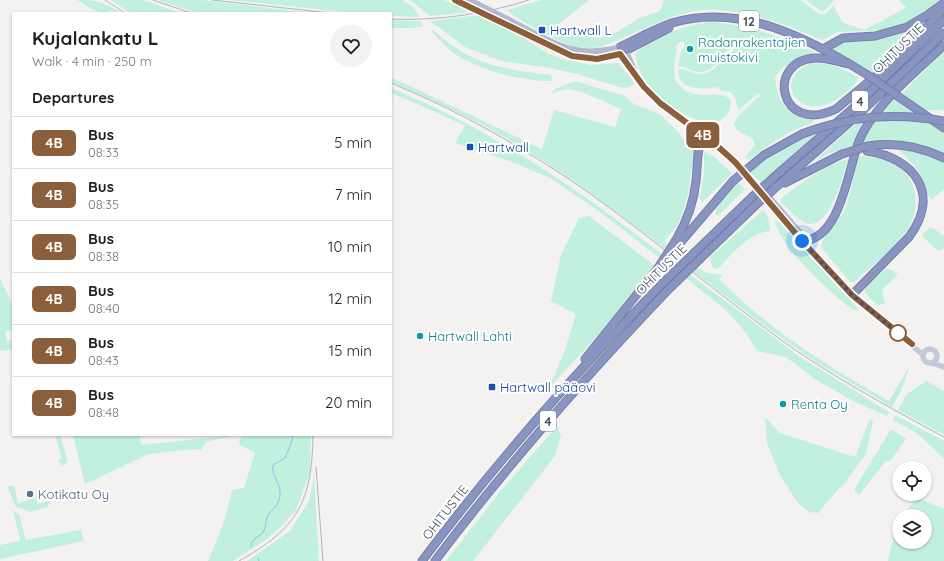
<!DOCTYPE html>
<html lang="en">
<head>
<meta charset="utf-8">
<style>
	body { margin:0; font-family:Quicksand,sans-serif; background:#f2f2f2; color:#202124; height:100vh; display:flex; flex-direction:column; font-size:15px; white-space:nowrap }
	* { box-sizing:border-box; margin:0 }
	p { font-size:13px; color:#757577 }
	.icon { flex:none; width:22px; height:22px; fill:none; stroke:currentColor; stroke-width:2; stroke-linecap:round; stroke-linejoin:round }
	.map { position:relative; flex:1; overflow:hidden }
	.details { position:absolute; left:12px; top:12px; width:380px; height:424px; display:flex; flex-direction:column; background:#fff; border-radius:0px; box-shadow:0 1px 3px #0004 }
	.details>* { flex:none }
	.badge { padding:0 8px; border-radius:6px; font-size:14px; line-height:26px }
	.buttons { position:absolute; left:892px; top:461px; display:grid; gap:8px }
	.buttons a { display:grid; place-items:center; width:40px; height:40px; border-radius:50%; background:#fff; box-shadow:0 1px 3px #0004; font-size:20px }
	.you { position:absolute; width:20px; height:20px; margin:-10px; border:3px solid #fff; border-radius:50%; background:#1a73e8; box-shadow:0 0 0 6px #1a73e833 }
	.map>.badge { position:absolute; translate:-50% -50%; box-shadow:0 0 0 2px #fff }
	h2 { padding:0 20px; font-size:15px; line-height:36px }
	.round { display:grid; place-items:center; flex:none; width:42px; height:42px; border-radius:21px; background:#f2f2f2 }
	.head { display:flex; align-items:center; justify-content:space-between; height:68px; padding:0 20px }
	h1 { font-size:19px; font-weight:800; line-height:30px }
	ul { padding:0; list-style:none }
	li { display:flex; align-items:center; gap:12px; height:52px; padding:0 20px; border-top:1px solid #e0e0e0 }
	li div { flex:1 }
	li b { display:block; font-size:15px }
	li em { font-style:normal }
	li .badge { min-width:44px; font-weight:700; text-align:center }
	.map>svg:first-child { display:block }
	.green { fill:#c1f0df }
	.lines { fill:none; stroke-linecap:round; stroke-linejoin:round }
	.stream { stroke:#8ec0ed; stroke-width:1 }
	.highway-casing { stroke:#7480ab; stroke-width:9 }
	.secondary { stroke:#c4c9da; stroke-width:5.5 }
	.primary { stroke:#b1b9d0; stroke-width:6 }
	.highway { stroke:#8995c0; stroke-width:7 }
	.rail { stroke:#b3b4bb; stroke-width:1 }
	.highway-bridge-casing { stroke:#7480ab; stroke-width:9; stroke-linecap:butt }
	.primary-bridge { stroke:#b1b9d0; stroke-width:6 }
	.highway-bridge { stroke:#8995c0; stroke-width:7 }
	.line-casing { stroke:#fff; stroke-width:9 }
	.line { stroke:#8b5e3c; stroke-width:6 }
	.walk { stroke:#494f5f; stroke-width:4; stroke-dasharray:0 7.2 }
	.transit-dot { fill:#1a4fb4; stroke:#fff; stroke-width:1.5 }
	.culture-dot { fill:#0f9aa8; stroke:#fff; stroke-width:1.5 }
	.stop-dot { fill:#fff; stroke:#8b5e3c; stroke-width:2 }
	.service-dot { fill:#5c6f8a; stroke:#fff; stroke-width:1.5 }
	.labels { text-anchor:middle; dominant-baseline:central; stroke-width:4; stroke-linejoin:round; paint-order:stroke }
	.shield { fill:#fff; stroke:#80848f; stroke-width:1 }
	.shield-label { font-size:12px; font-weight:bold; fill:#494f5f }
	.transit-label { font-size:13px; fill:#164399; stroke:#fff; text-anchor:start }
	.culture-label { font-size:13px; fill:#0d838f; stroke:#fff; text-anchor:start }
	.street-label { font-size:13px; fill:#494f5f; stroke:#fff }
	.service-label { font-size:13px; fill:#4e5e75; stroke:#fff; text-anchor:start }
</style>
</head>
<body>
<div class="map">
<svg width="944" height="561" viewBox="0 0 944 561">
	<rect width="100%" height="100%" fill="#f3f2f1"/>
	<path class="green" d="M77,0C96,0 105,2 121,13H115L112,10C99,17 88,6 77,0Z
		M111,0H143L180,13H130Z
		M158,0H202L312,13H196Z
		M229,0H402L412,6L420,17L391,16V13H353Z
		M410,0H444L472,12L430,16Z
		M541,0H589L560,23L559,27L573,34L599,38L615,33L640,18L660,11L664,0H801L819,14L827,13L833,5L842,22L864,30L906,8L899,0H941L926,12L906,23L881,30L838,32L822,40C784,24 728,1 686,13C656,21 630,36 601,47C593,48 584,49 576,47C562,44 517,20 507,10Z
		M806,0H834L825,10L821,11Z
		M942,7L874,74L830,48L843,40L881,37Z
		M480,15L527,40L547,53L562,59L591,65L618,63L631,78L634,84L627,88L619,87L577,74L551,68L501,61L465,47L430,21Z
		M391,20L420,21L423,26L413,28H391Z
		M710,22C752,25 785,38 822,56L798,60L787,68L784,66L775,77C777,102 788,117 813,120V123C786,131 770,144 748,160L745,157L755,145L753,139L737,130L734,124L738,116L762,93L757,94L739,110L735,98L731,92L721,91L717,87C703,89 677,91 678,69C687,68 693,75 703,74C719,71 721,55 733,52L734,48C722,49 719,69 702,72C693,73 687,67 678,66L681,51L685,46L684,42H679L676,46L677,50L674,65L675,80C678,84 682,89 686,91C702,99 723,90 731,100C731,104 730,111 727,115C708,137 663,103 650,87C641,77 638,66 635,53C657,36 683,25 710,22Z
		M433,30C474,66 498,68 551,75L552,81C521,81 488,72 461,58C449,51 440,40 431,31Z
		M944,51V110H925L902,93Z
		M814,63C831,63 843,69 858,77C857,84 851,88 845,93C802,132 766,76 814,63Z
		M391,77L542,149L554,110L615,127L621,109L580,91L568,89L551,93L555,89L575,81L625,96L634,104L661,115L679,133L688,147L694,150C691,176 689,204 676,227C672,233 666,236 665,242L669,246L667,250C615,211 564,172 508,139C470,117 431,99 391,82Z
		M391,88C494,131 575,187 663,255L661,259L600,212L552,179L515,163L455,143L465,126C441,114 417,104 391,93Z
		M893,99L916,114L880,113Z
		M876,118L925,120L944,133V156L923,147L861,145L865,135Z
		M865,120L853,145L827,154L818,160V158L859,121Z
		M813,133H817L761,183L749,171L778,150Z
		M898,149L918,153L944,162V189L931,200C926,194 926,185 923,179C917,167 907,158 898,149Z
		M704,152L713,156L732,173L702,203L700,198L704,173Z
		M862,156C869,157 877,157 884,159C913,167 925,202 908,228C895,249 872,265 854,282H850L821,247C823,234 834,227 841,216C851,200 853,176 858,158Z
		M848,159C843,175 831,226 809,224C799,222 788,208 780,201L783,197C803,182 822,166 848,159Z
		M738,183L745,189L718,216L715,214L717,207Z
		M763,210C769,216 770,223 770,231C748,233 733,254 717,269L713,267L709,258Z
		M589,216L654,265L602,331L549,388L565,350L576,314L551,301L561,255L579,218Z
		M775,220L779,222L859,310H853C831,293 779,247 775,220Z
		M929,228H933L944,236V248L938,251L923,237L922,235Z
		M696,267L707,273L723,275L719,279C770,330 827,366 889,401L910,365L901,391L892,407L819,364L766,327L693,271Z
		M887,268L898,274L882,290L885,304L877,305L865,293V287Z
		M689,274L800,357L889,412L887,416L853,401L815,379L786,357L757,351L746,333L727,311L686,278Z
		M0,278L13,306V329L5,332L7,341L13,340V349L5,351L0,350Z
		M926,381L944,391V435L898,410L907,394Z
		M895,415L944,441V459L918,434L893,420Z
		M765,417L780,433L855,457L870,419L873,421L866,454L842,487H840L818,513L809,512L797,502L780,475L767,443Z
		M557,426L561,436L555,456L473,561H446L499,493Z
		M891,429L906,439L891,460L885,462L859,495L854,490Z
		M55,435H60L68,462L62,466L58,460L62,459Z
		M73,435H140L141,445L235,435L206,442L201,450L193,449L149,454L85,484Z
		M243,435H311L310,472L296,510L281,527L267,539L233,561H208L224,522L232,490L244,488L255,453L240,445L239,440Z
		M314,476L319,561H247L290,531L309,501Z
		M7,486H14L18,503L36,498L38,504L49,501L50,504L46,507L31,512L16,507Z
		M917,498L944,509V561H888L891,546L899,519V542H925V516H902Z
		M13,511L19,514L26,540L81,530L84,541L0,559V545L20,541Z"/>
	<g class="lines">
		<path class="stream" d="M251,547C251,538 260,537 264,531C266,526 266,520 268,515C270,512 274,509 276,506C288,487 270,478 273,465L285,458L292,441L293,435
			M258,558L259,561"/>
		<defs>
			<path id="highway" d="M620,47C637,39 654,29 672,23C740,2 810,39 866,74
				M823,49L843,38L875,36L907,27L929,14L944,3
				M625,51L669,28
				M849,64C838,62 826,57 815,58C765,61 779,136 836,109L889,65L944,9
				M899,97L944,128
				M868,146C895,142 919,146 944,158
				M764,155L802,134
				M773,178L850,111L944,20
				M785,183L842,154
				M774,189L859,114L944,33
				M676,240C687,221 694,202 696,181C698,166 696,149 703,135
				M802,241C841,240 848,169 859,141C873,106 917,71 944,45
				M680,243L733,181
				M694,253L752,197
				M701,258L758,203
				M852,295L909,237C941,194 915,158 867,151
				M585,359L658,268
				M422,561C496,462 577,371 663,283
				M435,561C507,465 587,375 670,288"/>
		</defs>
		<use href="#highway" class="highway-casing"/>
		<path class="secondary" d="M852,295L923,355
			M923 356a7 7 0 1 1 14 0a7 7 0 1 1-14 0Z
			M932,363L944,367"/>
		<path class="primary" d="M455,0L467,6
			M469,0L477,4
			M507,19C548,40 573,61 620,47
			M500,21C537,41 579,71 622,52
			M620,47V54L626,64L652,95L715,144L735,162L802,241L852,295
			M622,48L627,54L635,72
			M769,197L809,243"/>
		<use href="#highway" class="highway"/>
		<path class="rail" d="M105,0L125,13
			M153,0L191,13
			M212,0L330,13
			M391,19C437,21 485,14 529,0
			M391,83C460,111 524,148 585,190C650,236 712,289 777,337C829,375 887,406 944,437
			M316,467L323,561
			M239,561C298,528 312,502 313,435"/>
		<defs>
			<path id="highway-bridge" d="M866,74L899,97
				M802,134C849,116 894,112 944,121
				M842,154L868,146
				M733,181L764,155
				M752,197L773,178
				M758,203L774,189
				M658,268L676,240
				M663,283L694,253
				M670,288L701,258"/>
		</defs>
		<use href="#highway-bridge" class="highway-bridge-casing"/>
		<path class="primary-bridge" d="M477,4L507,19
			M467,6L500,21"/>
		<use href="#highway-bridge" class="highway-bridge"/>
	</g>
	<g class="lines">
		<defs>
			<path id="line" d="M455,0L572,56L597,59L620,54L644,87L660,103L715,144L735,162L802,241L852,295L912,344"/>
		</defs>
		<use href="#line" class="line-casing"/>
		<use href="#line" class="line"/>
		<path class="walk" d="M802,241L852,295L898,333"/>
	</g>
	<g class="transit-dot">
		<rect x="538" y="26" width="8" height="8" rx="2"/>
		<rect x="466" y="143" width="8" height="8" rx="2"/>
		<rect x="488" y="383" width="8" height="8" rx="2"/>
	</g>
	<g class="culture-dot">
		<circle cx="690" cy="49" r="4"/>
		<circle cx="420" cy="336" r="4"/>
		<circle cx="783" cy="404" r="4"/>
	</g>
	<circle class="stop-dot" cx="898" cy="333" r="8"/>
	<circle class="service-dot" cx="30" cy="494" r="4"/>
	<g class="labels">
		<g class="shield">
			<rect x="739" y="11" width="20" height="20" rx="3"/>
			<rect x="852" y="91" width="16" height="20" rx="3"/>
			<rect x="540" y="411" width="16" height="20" rx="3"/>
		</g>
		<g class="shield-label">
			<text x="749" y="21">12</text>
			<text x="860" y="101">4</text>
			<text x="548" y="421">4</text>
		</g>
		<g class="transit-label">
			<text x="550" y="30">Hartwall L</text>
			<text x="478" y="147">Hartwall</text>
			<text x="500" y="387">Hartwall pääovi</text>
		</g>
		<g class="culture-label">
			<text x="698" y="42">Radanrakentajien<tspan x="698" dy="15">muistokivi</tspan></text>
			<text x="428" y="336">Hartwall Lahti</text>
			<text x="791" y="404">Renta Oy</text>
		</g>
		<g class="street-label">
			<text transform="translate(898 48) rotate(-44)">OHITUSTIE</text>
			<text transform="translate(661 269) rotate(-45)">OHITUSTIE</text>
			<text transform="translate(445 512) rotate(-52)">OHITUSTIE</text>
		</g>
		<g class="service-label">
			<text x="38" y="494">Kotikatu Oy</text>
		</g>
	</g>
</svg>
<div class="buttons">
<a><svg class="icon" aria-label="locate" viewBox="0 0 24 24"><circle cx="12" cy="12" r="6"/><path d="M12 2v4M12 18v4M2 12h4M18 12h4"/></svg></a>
<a><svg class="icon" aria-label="layers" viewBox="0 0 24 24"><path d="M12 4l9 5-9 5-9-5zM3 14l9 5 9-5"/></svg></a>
</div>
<div class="you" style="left:802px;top:241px"></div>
<b class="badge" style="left:703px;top:135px;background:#8b5e3c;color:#fff">4B</b>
<section class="details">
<div class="head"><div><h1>Kujalankatu L</h1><p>Walk · 4 min · 250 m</p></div><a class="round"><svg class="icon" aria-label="heart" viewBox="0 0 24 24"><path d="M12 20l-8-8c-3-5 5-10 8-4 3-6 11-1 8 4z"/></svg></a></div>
<h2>Departures</h2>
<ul>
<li><span class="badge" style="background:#8b5e3c;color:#fff">4B</span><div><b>Bus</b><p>08:33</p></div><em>5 min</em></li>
<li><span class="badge" style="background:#8b5e3c;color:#fff">4B</span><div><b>Bus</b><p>08:35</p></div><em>7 min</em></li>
<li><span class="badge" style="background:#8b5e3c;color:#fff">4B</span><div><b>Bus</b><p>08:38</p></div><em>10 min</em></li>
<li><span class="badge" style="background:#8b5e3c;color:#fff">4B</span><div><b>Bus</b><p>08:40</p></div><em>12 min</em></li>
<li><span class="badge" style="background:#8b5e3c;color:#fff">4B</span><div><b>Bus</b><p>08:43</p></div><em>15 min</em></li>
<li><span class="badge" style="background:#8b5e3c;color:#fff">4B</span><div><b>Bus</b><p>08:48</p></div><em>20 min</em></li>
</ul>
</section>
</div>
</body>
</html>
